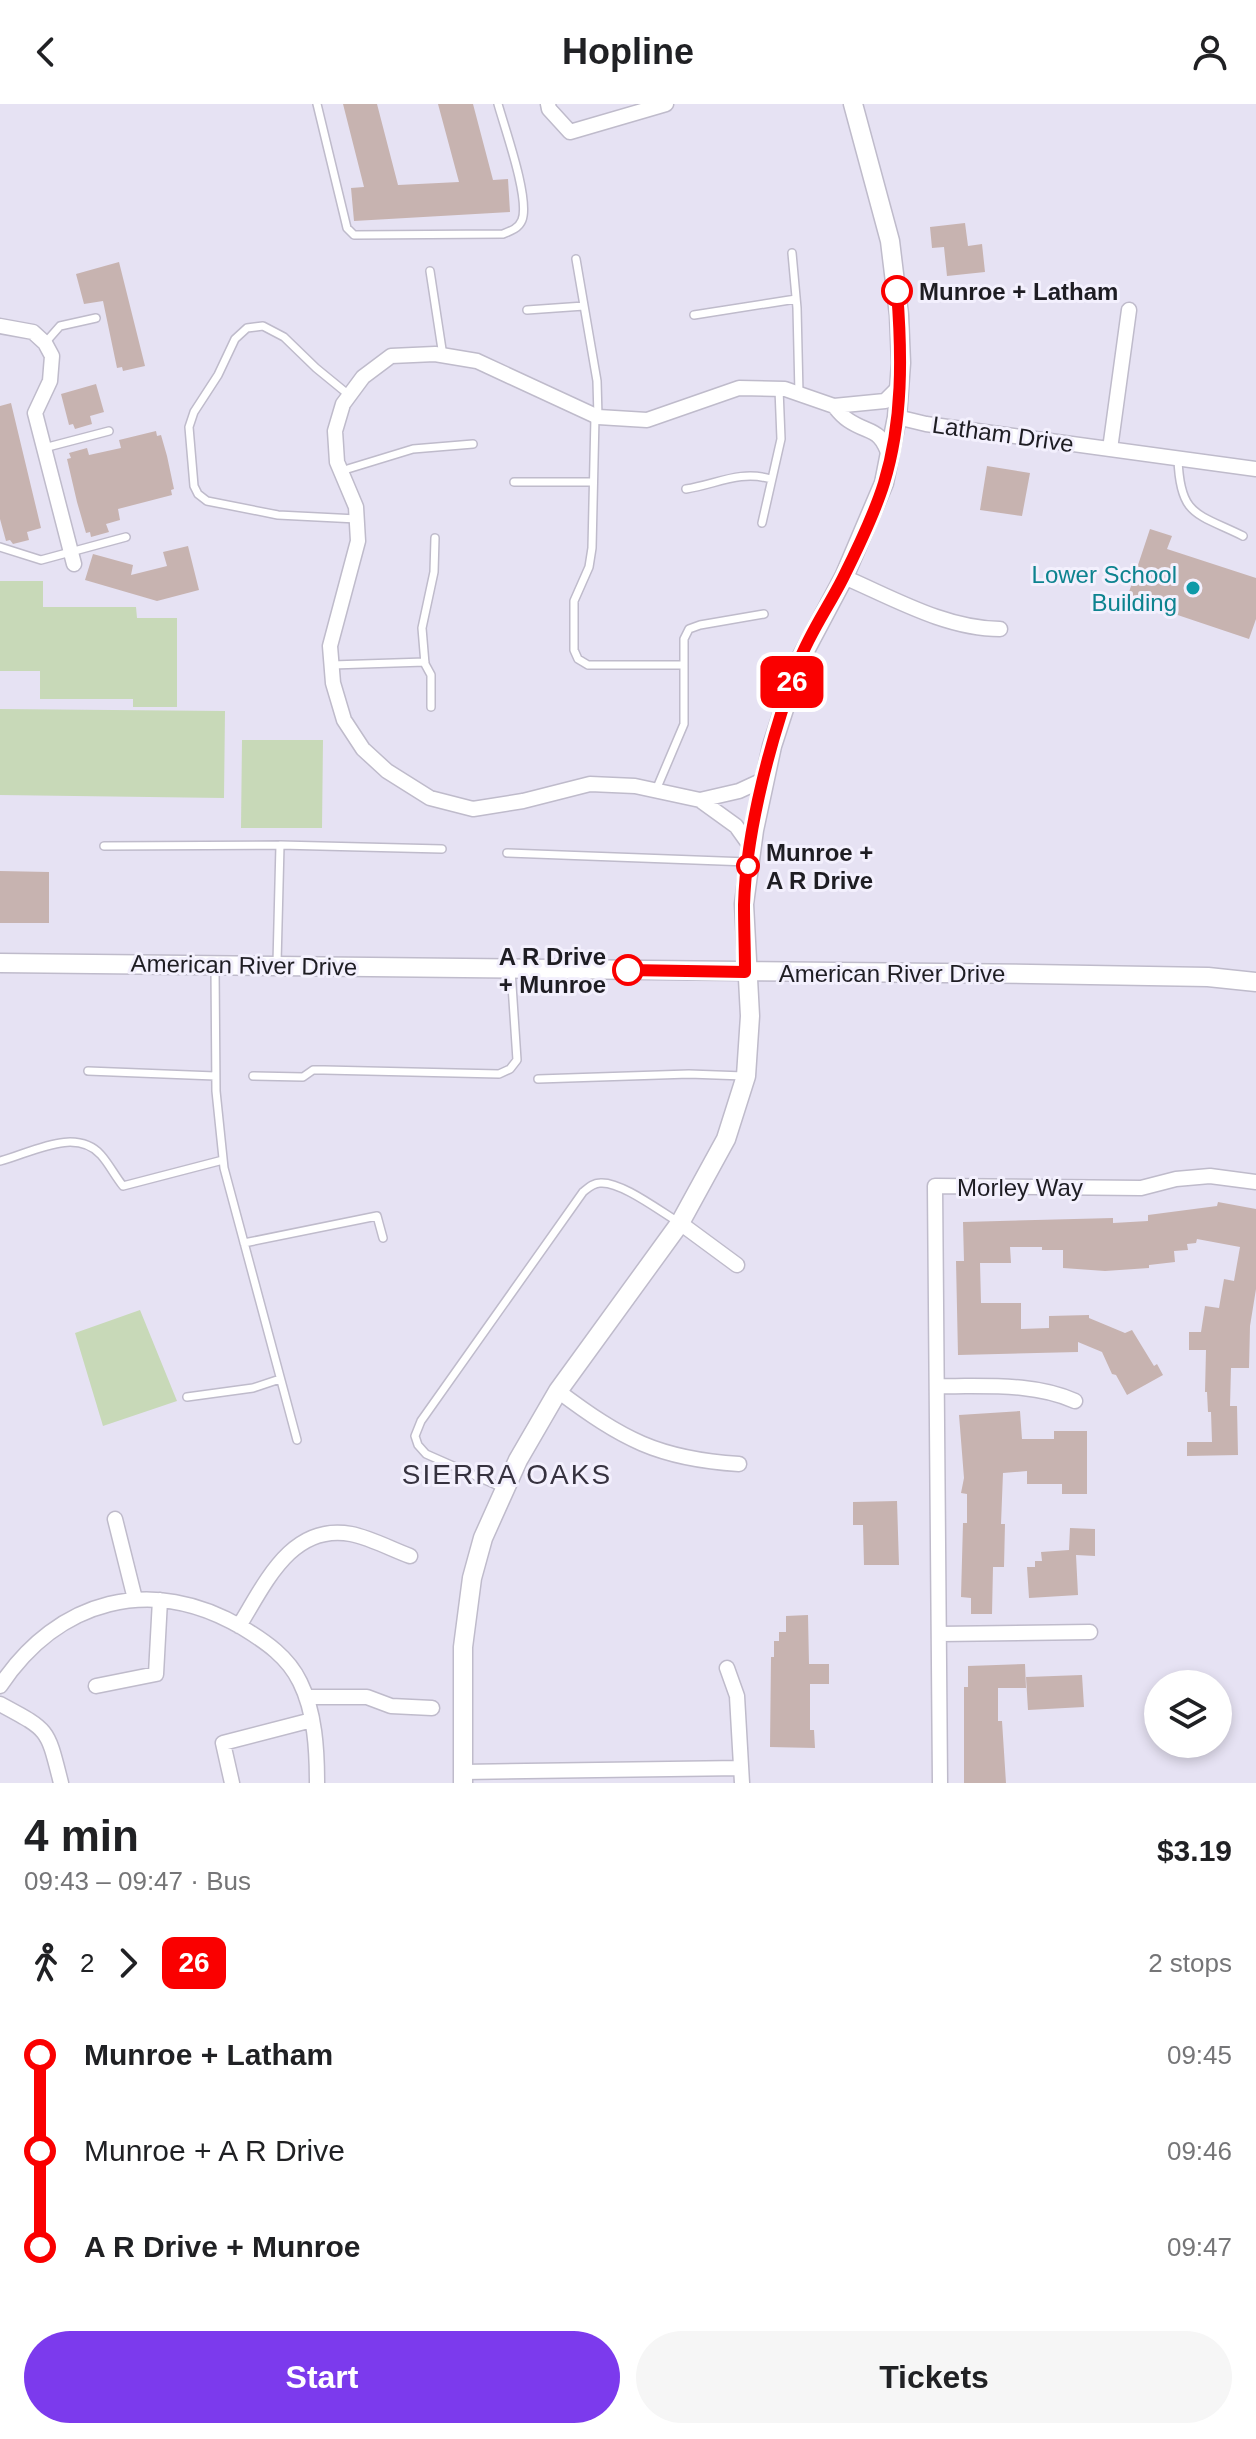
<!DOCTYPE html>
<html lang="en">
<head>
<meta charset="utf-8">
<style>
	body { margin:0; font-family:Helvetica,sans-serif; background:#f6f6f6; color:#202124; height:100vh; display:flex; flex-direction:column; font-size:30px; white-space:nowrap }
	* { box-sizing:border-box; margin:0 }
	p { font-size:26px; color:#757577 }
	.icon { flex:none; width:44px; height:44px; fill:none; stroke:currentColor; stroke-width:2; stroke-linecap:round; stroke-linejoin:round }
	.map { position:relative; height:1679px; overflow:hidden }
	.drawer { display:flex; flex-direction:column; background:#fff; flex:1 }
	.drawer>* { flex:none }
	.badge { padding:0 16px; border-radius:12px; font-size:28px; line-height:52px }
	.controls { position:absolute; left:1144px; top:1566px; display:grid; gap:16px }
	.controls a { display:grid; place-items:center; width:88px; height:88px; border-radius:50%; background:#fff; box-shadow:0 4px 12px #0003; font-size:40px }
	.map>.badge { position:absolute; translate:-50% -50%; box-shadow:0 0 0 4px #fff }
	.legs { display:flex; align-items:center; gap:12px; height:88px; padding:0 24px; font-size:26px }
	.legs p { margin-inline-start:auto }
	.summary { display:flex; align-items:center; justify-content:space-between; height:136px; padding:0 24px }
	h1 { font-size:44px; font-weight:800; line-height:60px }
	.action { display:flex; gap:16px; margin-top:auto; padding:16px 24px }
	.action a { flex:1; height:92px; border-radius:48px; background:#7c3aed; color:#fff; font-size:32px; font-weight:800; line-height:92px; text-align:center }
	.action a+a { background:#f6f6f6; color:#202124 }
	ul { padding:0 24px; list-style:none }
	li { display:flex; align-items:center; gap:28px; height:96px; font-size:30px }
	li i { display:grid; place-items:center; width:12px; height:100%; margin:0 10px; background:currentColor }
	li i::after { content:''; width:20px; height:20px; margin:-10px; border:6px solid; border-radius:50%; background:#fff }
	li p { margin-inline-start:auto }
	li:first-child i { background:linear-gradient(#0000 50%,currentColor 0) }
	li:last-child i { background:linear-gradient(currentColor 50%,#0000 0) }
	header { display:flex; justify-content:space-between; align-items:center; height:104px; padding:0 24px; background:#fff; font-size:36px; font-weight:800 }
	.map>svg:first-child { display:block }
	.green { fill:#c8d9b8 }
	.building { fill:#c7b3b0 }
	.lines { fill:none; stroke-linecap:round; stroke-linejoin:round }
	.service-casing { stroke:#bfbbcb; stroke-width:10 }
	.minor-casing { stroke:#bfbbcb; stroke-width:17 }
	.tertiary-casing { stroke:#bfbbcb; stroke-width:21 }
	.service { stroke:#fff; stroke-width:7 }
	.minor { stroke:#fff; stroke-width:14 }
	.tertiary { stroke:#fff; stroke-width:18 }
	.line-1-casing { stroke:#fff; stroke-width:18 }
	.line-1 { stroke:#fa0000; stroke-width:12 }
	.stop-1-dot { fill:#fff; stroke:#fa0000; stroke-width:4 }
	.culture-dot { fill:#0f9aa8; stroke:#f3f0fd; stroke-width:3 }
	.labels { text-anchor:middle; dominant-baseline:central; stroke-width:6; stroke-linejoin:round; paint-order:stroke }
	.stop-label { font-size:24px; font-weight:bold; fill:#1e1d23; stroke:#f3f0fd; text-anchor:start }
	.street-label { font-size:24px; fill:#1e1d23; stroke:#f3f0fd }
	.culture-label { font-size:24px; fill:#0d838f; stroke:#f3f0fd; text-anchor:end }
	.quarter-label { font-size:28px; letter-spacing:2px; fill:#36323f; stroke:#f3f0fd }
</style>
</head>
<body>
<header><svg class="icon" aria-label="back" viewBox="0 0 24 24"><path d="M15 5l-7 7 7 7"/></svg>Hopline<svg class="icon" aria-label="person" viewBox="0 0 24 24"><circle cx="12" cy="8" r="4"/><path d="M4 21q1-7 8-7t8 7"/></svg></header>
<div class="map">
<svg width="1256" height="1679" viewBox="0 0 1256 1679">
	<rect width="100%" height="100%" fill="#e6e2f3"/>
	<path class="green" d="M0,477H43V503H136L137,514H177V603H133V595H40V567H0Z
		M0,605L225,607L224,694L0,691Z
		M242,636H323L322,724H241Z
		M140,1206L177,1297L103,1322L75,1229Z"/>
	<path class="building" d="M343,0H377L398,81L459,78L438,0H473L493,76L508,75L510,108L354,117L351,84L364,83Z
		M965,119L968,142L982,140L985,168L947,172L944,143L932,144L930,123Z
		M119,158L145,262L123,267L122,263L117,264L103,197L84,200L76,170Z
		M96,280L104,308L90,312L92,320L75,325L73,320L69,321L61,290Z
		M11,299L41,424L27,428L29,436L13,440L10,436L6,437L0,415V302Z
		M156,327L157,332L161,331L167,352L174,385L171,386L172,391L118,405L120,416L106,420L109,428L91,433L90,428L86,429L77,398L67,355L71,354L69,349L87,344L89,351L121,344L119,336Z
		M987,362L1030,369L1022,412L980,406Z
		M1150,425L1172,432L1167,445L1256,474V515L1249,535L1127,494Z
		M188,442L199,486L157,497L85,476L93,450L133,461L131,471L167,462L163,448Z
		M0,767L49,768V819H0Z
		M1218,1098L1256,1105V1185L1250,1222L1249,1264H1231L1230,1302H1237L1238,1351L1187,1352V1338H1212L1211,1308H1208L1207,1288H1205L1206,1246H1189V1228H1201L1205,1202L1219,1204L1224,1175L1234,1177L1240,1143L1197,1135L1196,1139L1187,1140L1188,1146L1174,1147L1175,1158L1149,1161V1164L1105,1167L1063,1164V1146H1042V1143H1010L1011,1159H980L981,1199H1021V1225L1049,1224V1212L1089,1211V1214L1125,1229L1132,1226L1154,1262L1157,1260L1163,1271L1127,1291L1116,1271L1112,1270L1102,1248L1078,1238V1248L958,1251L956,1157H964L963,1118L1113,1114V1119L1148,1117V1111L1217,1102Z
		M1020,1307L1022,1335H1054V1327H1087V1390H1062V1380H1027V1367L1003,1369L1001,1420H1005L1004,1463H993L992,1510H971V1494L961,1493L963,1419H967V1390L961,1389L964,1374L959,1311Z
		M897,1397L899,1461H864L863,1421H853V1398Z
		M1070,1424L1095,1425V1452L1076,1451L1078,1491L1029,1494L1027,1463H1035V1457H1042L1041,1448L1069,1446Z
		M808,1511L809,1560H829V1580H810V1626H814L815,1644L770,1643L771,1553H774V1537H779V1528H786V1512Z
		M1025,1560L1026,1584H998V1617H1002L1006,1679H964V1583H968V1562Z
		M1082,1571L1084,1603L1028,1606L1026,1573Z"/>
	<g class="lines">
		<defs>
			<path id="service" d="M317,0L347,124L354,131L503,130C511,127 519,124 522,116C530,95 505,25 498,0
				M792,149L797,204L799,290
				M576,155L597,277L598,313
				M430,167L443,252
				M527,206L584,202
				M694,211L796,195
				M45,239L60,222L96,214
				M349,291L316,264L284,233L263,222L247,224L235,235L218,271L194,308L189,323L194,382L198,390L207,397L278,411L357,415
				M595,313L592,444L589,463L574,497V546L578,555L588,561H684
				M44,344L109,327
				M1178,355C1180,412 1196,409 1243,432
				M341,367L413,345L473,340
				M514,378H593
				M686,385C717,380 740,366 771,375
				M762,419L781,335L779,285
				M0,443L41,456L126,433
				M332,561L425,558
				M431,603V571L425,560L422,524L434,468L435,434
				M656,686L684,620V535L689,525L700,521L764,510
				M104,742L280,741
				M507,749L748,758
				M277,859L280,741L442,745
				M215,864L216,987L224,1064L297,1336
				M88,967L215,972
				M253,972L303,973L313,966H324L499,970L510,965L517,956L511,866
				M538,975L689,970L744,972
				M0,1057C29,1050 75,1022 101,1051C109,1060 115,1072 123,1082L223,1056
				M244,1139L377,1112L383,1134
				M187,1293L253,1284L280,1275
				M503,1384L426,1350L418,1341L415,1332L421,1317L583,1088C588,1084 593,1079 600,1079C621,1077 661,1108 680,1119"/>
			<path id="minor" d="M548,0L549,5L570,28L666,0
				M0,222L33,228L45,239L52,252L50,277L35,309L74,460
				M834,302C838,307 843,313 848,316C870,331 880,322 890,354
				M897,313L926,320L1256,365
				M1110,345L1129,206
				M844,473C893,494 946,525 1000,525
				M765,675L739,687L700,696L635,682L590,680L523,697L473,705L430,694L387,667L363,645L344,616L333,579L330,542L358,437L356,403L337,358L335,327L343,300L363,273L391,252L435,250L477,257L598,313L647,316L739,284L785,285L834,302L885,297L899,283
				M700,696L736,722L751,743
				M680,1119L737,1161
				M937,1282C984,1283 1032,1278 1075,1297
				M558,1287C622,1335 658,1355 739,1360
				M115,1415L135,1495
				M239,1522C265,1480 291,1419 351,1430C371,1434 391,1445 410,1452
				M939,1530L1090,1528
				M727,1564L737,1592L742,1679
				M0,1582C58,1495 152,1470 243,1524C266,1538 288,1553 300,1578C315,1608 317,1646 317,1679
				M96,1582L156,1570L160,1496
				M306,1593H367L391,1602L432,1604
				M0,1600C50,1627 47,1624 61,1679
				M463,1668L741,1664
				M232,1679L223,1639L312,1616
				M940,1679L935,1082L1141,1084L1176,1075L1210,1072L1256,1078"/>
			<path id="tertiary" d="M0,859L1031,870L1208,873L1256,878
				M463,1679V1543L472,1474L483,1434L518,1356L558,1287L680,1119L726,1035L746,972L750,912L744,800L754,726L772,642L800,556L844,473L884,379L897,313L901,259L899,211L890,137L853,0"/>
		</defs>
		<use href="#service" class="service-casing"/>
		<use href="#minor" class="minor-casing"/>
		<use href="#tertiary" class="tertiary-casing"/>
		<use href="#service" class="service"/>
		<use href="#minor" class="minor"/>
		<use href="#tertiary" class="tertiary"/>
	</g>
	<g class="lines">
		<defs>
			<path id="line-1" d="M628,866L745,868C745,846 744,823 744,801C746,725 772,631 798,560C809,530 829,502 843,474C857,446 875,408 884,379C903,317 902,251 897,187"/>
		</defs>
		<use href="#line-1" class="line-1-casing"/>
		<use href="#line-1" class="line-1"/>
	</g>
	<g class="stop-1-dot">
		<circle cx="897" cy="187" r="14"/>
		<circle cx="748" cy="762" r="10"/>
		<circle cx="628" cy="866" r="14"/>
	</g>
	<circle class="culture-dot" cx="1193" cy="484" r="8"/>
	<g class="labels">
		<g class="stop-label">
			<text x="919" y="187">Munroe + Latham</text>
			<text x="766" y="748">Munroe +<tspan x="766" dy="28">A R Drive</tspan></text>
			<text x="606" y="852" text-anchor="end">A R Drive<tspan x="606" dy="28">+ Munroe</tspan></text>
		</g>
		<g class="street-label">
			<text transform="translate(1003 330) rotate(8)">Latham Drive</text>
			<text transform="translate(244 861) rotate(1)">American River Drive</text>
			<text x="892" y="869">American River Drive</text>
			<text x="1020" y="1083">Morley Way</text>
		</g>
		<g class="culture-label">
			<text x="1177" y="470">Lower School<tspan x="1177" dy="28">Building</tspan></text>
		</g>
		<g class="quarter-label">
			<text x="507" y="1370">SIERRA OAKS</text>
		</g>
	</g>
</svg>
<div class="controls">
<a><svg class="icon" aria-label="layers" viewBox="0 0 24 24"><path d="M12 4l9 5-9 5-9-5zM3 14l9 5 9-5"/></svg></a>
</div>
<b class="badge" style="left:792px;top:578px;background:#fa0000;color:#fff">26</b>
</div>
<section class="drawer">
<div class="summary"><div><h1>4 min</h1><p>09:43 – 09:47 · Bus</p></div><b>$3.19</b></div>
<div class="legs"><svg class="icon" aria-label="walk" viewBox="0 0 24 24"><circle cx="13" cy="4" r="2"/><path d="M13 8l-2 6 4 7M11 14l-3 7M7 12l3-4h3l4 4"/></svg>2<svg class="icon" aria-label="forward" viewBox="0 0 24 24"><path d="M9 5l7 7-7 7"/></svg><b class="badge" style="background:#fa0000;color:#fff">26</b><p>2 stops</p></div>
<ul>
<li><i style="color:#fa0000"></i><b>Munroe + Latham</b><p>09:45</p></li>
<li><i style="color:#fa0000"></i><span>Munroe + A R Drive</span><p>09:46</p></li>
<li><i style="color:#fa0000"></i><b>A R Drive + Munroe</b><p>09:47</p></li>
</ul>
<div class="action"><a>Start</a><a>Tickets</a></div>
</section>
</body>
</html>
